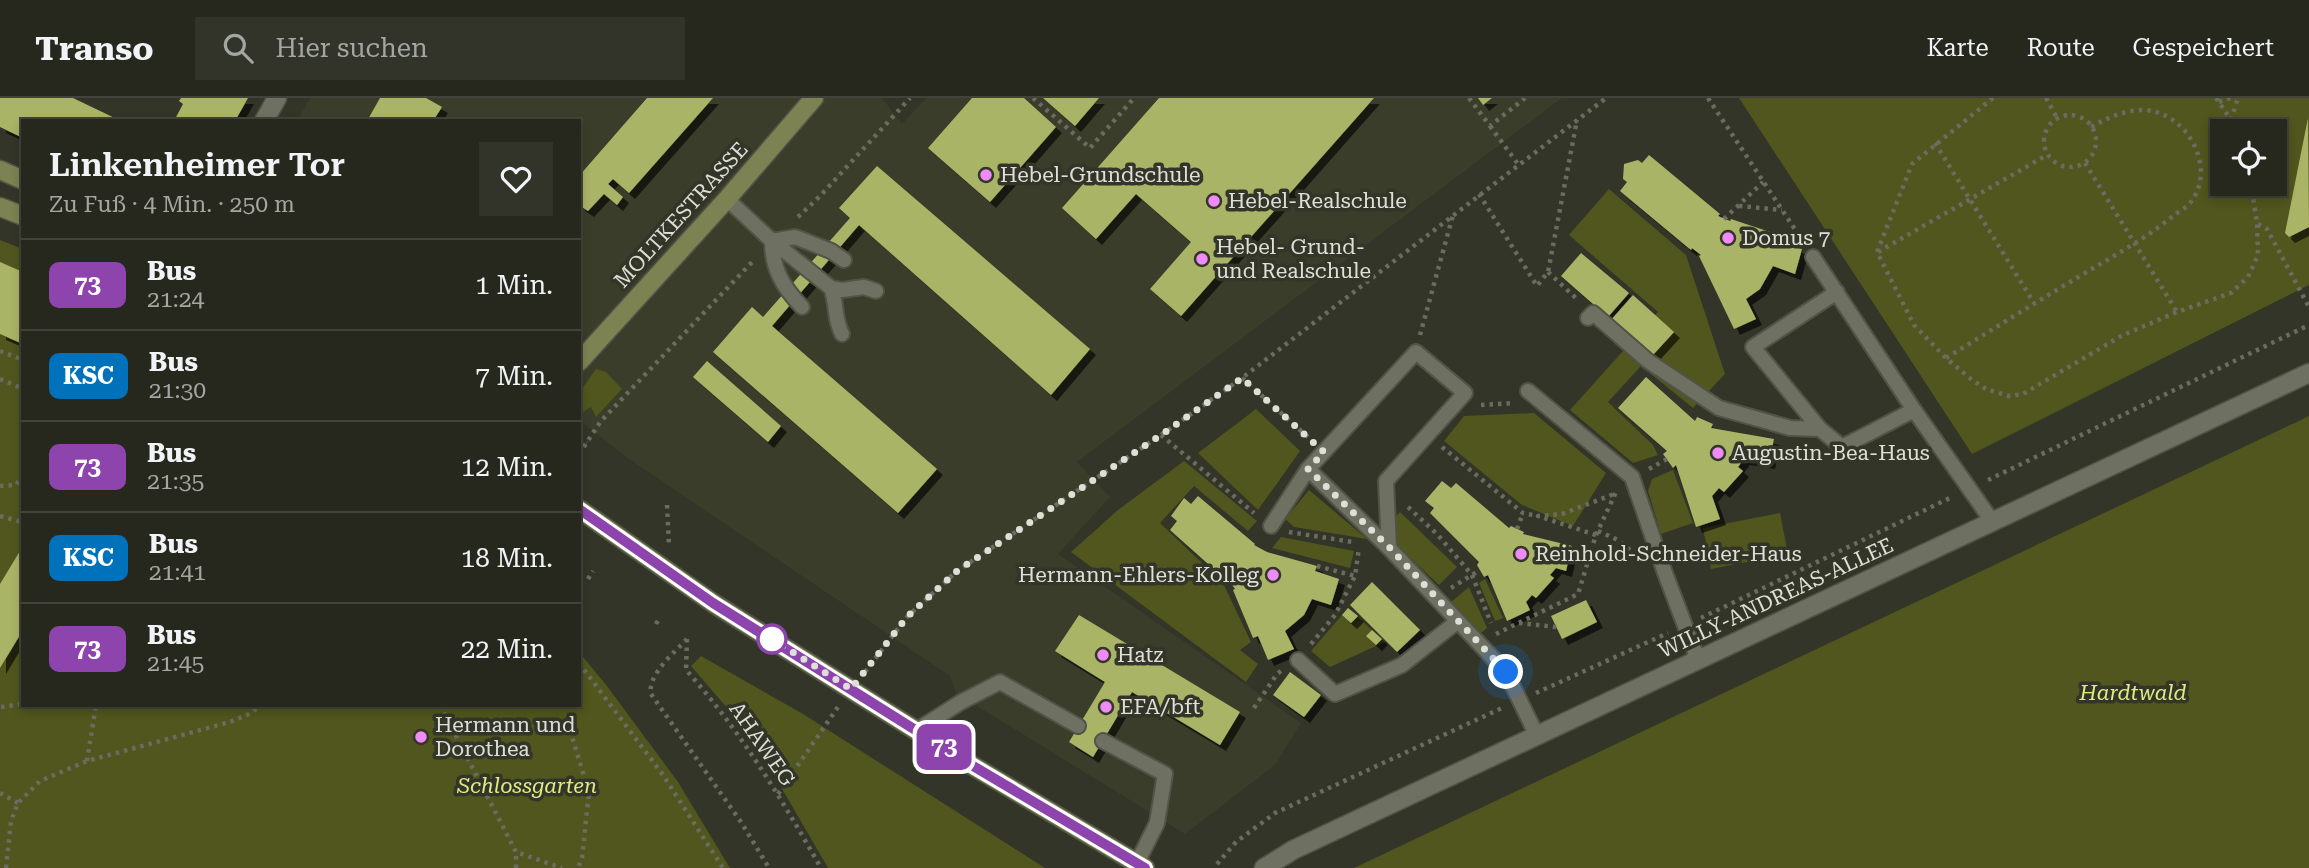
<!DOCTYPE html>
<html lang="de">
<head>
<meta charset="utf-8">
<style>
	body { margin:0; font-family:"Roboto Serif",serif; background:#32342a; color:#f1f3f6; height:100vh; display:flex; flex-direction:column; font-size:26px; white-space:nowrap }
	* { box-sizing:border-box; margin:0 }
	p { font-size:23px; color:#a4a6a4 }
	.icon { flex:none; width:38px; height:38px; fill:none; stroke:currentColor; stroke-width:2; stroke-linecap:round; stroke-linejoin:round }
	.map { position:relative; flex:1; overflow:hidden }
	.side { position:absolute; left:21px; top:21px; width:560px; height:588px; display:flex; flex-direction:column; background:#26281d; border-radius:0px; box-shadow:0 4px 10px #0003,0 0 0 2px #42443b }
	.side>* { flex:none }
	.badge { padding:0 14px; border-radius:10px; font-size:24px; line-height:46px }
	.fabs { position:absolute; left:2210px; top:21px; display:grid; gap:14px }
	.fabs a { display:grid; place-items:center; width:77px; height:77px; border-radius:0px; background:#26281d; box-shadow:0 4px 10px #0003,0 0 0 2px #42443b; font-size:35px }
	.you { position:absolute; width:35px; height:35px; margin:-18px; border:5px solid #fff; border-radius:50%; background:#1a73e8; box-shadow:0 0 0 10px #1a73e833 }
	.map>.badge { position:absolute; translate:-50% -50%; box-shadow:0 0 0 4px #fff }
	.round { display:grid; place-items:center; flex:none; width:74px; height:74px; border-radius:0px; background:#32342a }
	.summary { display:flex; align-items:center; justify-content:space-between; height:119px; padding:0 28px }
	h1 { font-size:33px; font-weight:600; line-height:52px }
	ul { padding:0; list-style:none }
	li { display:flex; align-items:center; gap:21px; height:91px; padding:0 28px; border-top:2px solid #42443b }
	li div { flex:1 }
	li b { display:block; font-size:26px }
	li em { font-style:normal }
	li .badge { min-width:77px; font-weight:700; text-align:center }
	header { display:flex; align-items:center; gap:42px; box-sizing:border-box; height:98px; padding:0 35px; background:#26281d; border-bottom:2px solid #42443b }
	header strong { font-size:33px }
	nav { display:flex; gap:38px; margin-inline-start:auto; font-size:24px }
	.search { width:490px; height:63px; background:#32342a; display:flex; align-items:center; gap:18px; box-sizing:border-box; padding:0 24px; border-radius:0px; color:#a4a6a4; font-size:26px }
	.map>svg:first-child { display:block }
	.built { fill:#3a3d29 }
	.green { fill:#50561d; fill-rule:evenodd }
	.building { fill:#aab466; filter:url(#shadow) }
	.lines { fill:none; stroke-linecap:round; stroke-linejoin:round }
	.service-casing { stroke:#515347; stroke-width:18 }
	.minor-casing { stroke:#515347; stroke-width:21 }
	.secondary-casing { stroke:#515347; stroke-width:21 }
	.path { stroke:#696c5f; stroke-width:4.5; stroke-dasharray:3.5 5; stroke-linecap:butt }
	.service { stroke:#6e7061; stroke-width:14 }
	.minor { stroke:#6e7061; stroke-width:18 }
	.secondary { stroke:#7d8253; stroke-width:18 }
	.line-casing { stroke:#fff; stroke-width:16 }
	.line { stroke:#8e44ad; stroke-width:10 }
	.walk { stroke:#dee0d7; stroke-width:7; stroke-dasharray:0 12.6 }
	.poi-dot { fill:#ef8bf7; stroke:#323527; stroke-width:2.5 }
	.stop-dot { fill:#fff; stroke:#8e44ad; stroke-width:3.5 }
	.labels { text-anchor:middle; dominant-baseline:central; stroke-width:7; stroke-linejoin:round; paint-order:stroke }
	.poi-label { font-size:21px; fill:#dee0d7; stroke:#323527; text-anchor:start }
	.street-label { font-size:21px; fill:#dee0d7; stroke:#323527 }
	.park-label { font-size:21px; font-style:italic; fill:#e0ec82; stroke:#323527 }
</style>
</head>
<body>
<header>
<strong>Transo</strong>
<div class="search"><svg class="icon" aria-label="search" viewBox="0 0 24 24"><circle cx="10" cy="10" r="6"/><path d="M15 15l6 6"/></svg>Hier suchen</div>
<nav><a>Karte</a><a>Route</a><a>Gespeichert</a></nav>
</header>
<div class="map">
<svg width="2309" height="770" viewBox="0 0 2309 770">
	<defs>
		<filter id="shadow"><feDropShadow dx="6" dy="6" stdDeviation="0" flood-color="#0009"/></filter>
	</defs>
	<rect width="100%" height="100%" fill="#323527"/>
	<path class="built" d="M310,0H882L902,26L926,0H1562L1077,364L1110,399L1058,456L1301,625L1275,667L1185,736L956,595L950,578L626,359L579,322V23H297Z"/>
	<path class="green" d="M1739,0H2309V187L1972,356ZM2222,33H2275V86H2222Z
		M1609,91L1686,157L1725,276L1693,310L1641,268L1608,304L1653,347L1658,357L1633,365L1570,312L1658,214L1569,137Z
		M0,142L23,151V607H579V554L607,588L678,684L730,770H0Z
		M596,271L606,274L622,291L596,319L591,309L581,315V322H579V295Z
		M1256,311L1300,353L1258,412L1198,355Z
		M1534,315L1606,375L1573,428L1522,407L1444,343L1464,318Z
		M2309,318V770H1354Z
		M1184,363L1257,423L1248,433L1194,388L1160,425L1223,485L1251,544L1240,552L1258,566L1246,584L1071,454L1118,412Z
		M1673,372L1693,425L1661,436L1648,393L1652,381Z
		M1309,392L1367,441L1294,429L1285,421Z
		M1400,414L1457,469L1439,487L1397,447L1392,423Z
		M1780,415L1788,456L1711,471L1703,430Z
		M1281,439L1354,453L1350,470L1272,450Z
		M1485,481L1503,520L1495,523L1479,485Z
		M1469,489L1487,530L1481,535L1451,504Z
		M1348,510L1385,544L1330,569L1311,553Z
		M701,558L803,616L1045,770H828L752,639L691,568Z"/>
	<path class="building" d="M0,0H73L121,23H23V40L0,29Z
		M181,0H248L235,23H174L183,6L179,3Z
		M380,0H426L442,9L433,23H367Z
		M647,0H713L629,95L613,81L608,86L623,99L617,107L604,96L588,113L579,107V78Z
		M972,0H1024L1056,29L990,104L928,50Z
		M1043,0H1099L1075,28Z
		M1159,0H1374L1181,218L1150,191L1191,144L1136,96L1096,141L1062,110Z
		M1478,0H1492L1483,7Z
		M2308,20L2309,129L2289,139L2285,135Z
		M1649,57L1720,116L1718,118L1730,123L1731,121L1779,137L1777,144L1802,151L1795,176L1773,168L1760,191L1746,201L1756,221L1734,231L1699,158L1701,157L1692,150L1691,152L1620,93L1627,84L1623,81L1624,66L1638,62L1642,65Z
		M877,68L1090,251L1051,297L859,127L772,228L937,371L898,415L713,254L752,209L763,219L850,120L839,110Z
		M1581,155L1629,195L1608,219L1561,178Z
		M0,164L23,174V246L0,236Z
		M1633,197L1674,234L1652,258L1611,222Z
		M707,263L781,328L768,344L693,279Z
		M1646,279L1695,323L1697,319L1713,326L1711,330L1774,341L1769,365L1744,361L1738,369L1743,373L1724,394L1719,390L1712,398L1720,421L1696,429L1676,367L1673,370L1663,356L1667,353L1618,310Z
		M1442,383L1451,390L1456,385L1509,430L1511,428L1524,434L1523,436L1572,448L1566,473L1556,470L1550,477L1554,480L1536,500L1532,497L1526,504L1530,512L1507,523L1488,477L1484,479L1477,467L1479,464L1430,415L1434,410L1425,403Z
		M1198,398L1255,446L1254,447L1267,454L1317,468L1315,473L1339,481L1331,507L1312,501L1304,517L1285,533L1294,551L1268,562L1258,538L1253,540L1233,492L1235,491L1227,480L1225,481L1170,432L1177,423L1171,418L1184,400L1191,406Z
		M23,448V532L0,570V486Z
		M1372,484L1420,532L1397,554L1350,507Z
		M1586,502L1597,524L1562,541L1551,518Z
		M1348,510L1358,518L1351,525L1342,517Z
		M1079,517L1240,614L1220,647L1132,594L1093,659L1069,644L1105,584L1055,553Z
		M1372,532L1382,541L1376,547L1366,538Z
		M1290,574L1321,597L1304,619L1273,597Z"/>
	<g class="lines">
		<defs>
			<path id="service" d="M727,101L772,143L831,190L842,192L864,189L876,193
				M772,143L795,139L831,153L844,162
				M772,143C772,171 783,189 802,209
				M1813,159L1914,312L1992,423
				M831,190C837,205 834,221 842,236
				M1837,194L1753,249L1820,331L1842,349L1914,312
				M1588,220L1593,215L1648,263L1719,310L1790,330L1820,331
				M1528,293L1632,379L1665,475L1698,562
				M1308,371L1416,254L1465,295L1386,383L1389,450L1506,574L1537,638
				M1271,428L1308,371L1389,450
				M1298,562L1335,596L1402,567L1458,523
				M917,632L961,604L1000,584L1078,628
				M1103,643L1165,676L1157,725L1137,765"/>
			<path id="minor" d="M264,23L277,0
				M1264,770L1293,752L2309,275"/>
			<path id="secondary" d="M0,72L23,82
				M0,109L23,118
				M579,264L727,101L814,0
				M579,411L713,505L968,665L1145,770"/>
		</defs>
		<use href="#service" class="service-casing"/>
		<use href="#minor" class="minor-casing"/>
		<use href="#secondary" class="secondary-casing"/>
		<path class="path" d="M1033,0L1090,50L1134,0
			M1469,0L1490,28L1525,0
			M1708,0L1802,142
			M1993,0L1912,66L1877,154L1914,227L1946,260L1972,282L1986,291L2009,298L2023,296L2121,238L2177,214L2231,195L2248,179L2258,157L2257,125L2251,86
			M2046,0L2057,20
			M2216,0L2231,22L2235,33
			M2219,4L2231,0
			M2044 43a26 26 0 1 1 52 0a26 26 0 1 1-52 0Z
			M2231,22L2238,0
			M1490,28L1518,66
			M1935,45L2034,205
			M2085,65L2177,214
			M1479,96L1537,188L1548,174L1577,22
			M1739,108L1782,112
			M798,119L821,97L910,0
			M1724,121L1763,84
			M2258,126L2267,131L2309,209
			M1878,154L2047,57
			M1548,174L1578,202
			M1420,237L1453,117
			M0,253L23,262
			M1946,260C1998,228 2049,196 2102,165C2126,151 2151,136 2173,118C2178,114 2186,110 2190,105C2219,69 2185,11 2141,12C2122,13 2107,20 2091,29
			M1242,280L1309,340
			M0,281L23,291
			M1481,307L1514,305
			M1161,337L1254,415
			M579,341L587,345
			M1442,349L1523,415L1538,418
			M579,356L601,323L754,162
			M1649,371L1667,361
			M1988,382L2309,227
			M0,388L16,387L23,376
			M667,407L669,447
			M1408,409L1437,436L1472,477L1491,525
			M0,418L22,424L23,422
			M1517,431L1523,415
			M1598,433L1618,442L1636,457
			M1289,434L1353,444
			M1596,437L1538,418L1562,416L1614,396
			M1317,468L1355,478
			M588,481L593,473
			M1451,490L1480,472
			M1701,520L1952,399
			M1519,525L1556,529
			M656,526L660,519
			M1496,536L1578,496L1596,437L1616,394
			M687,541C675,554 647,577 651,596L741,724L769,770
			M687,541L686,572C740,632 781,700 821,770
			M1311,546L1335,517L1355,478L1359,450
			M579,565L663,677L723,770
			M865,574L907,519L957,473L1161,337L1242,280L1606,0
			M1536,595L1668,535
			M440,607L516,754L562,770
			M567,607L569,629L589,694L582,760L578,770
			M1,609L23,606
			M1254,610L1277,576L1281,573
			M87,663L96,607
			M0,695L18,705
			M778,696L838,609
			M1217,766L1236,744L1275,715L1502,610
			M6,770L11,723L18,705L40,683L87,663L230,624L251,615L261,607
			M516,770V754"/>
		<use href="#service" class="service"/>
		<use href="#minor" class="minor"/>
		<use href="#secondary" class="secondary"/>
	</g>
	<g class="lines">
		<defs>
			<path id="line" d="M579,411L713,505L968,665L1145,770"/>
		</defs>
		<use href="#line" class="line-casing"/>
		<use href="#line" class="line"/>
		<path class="walk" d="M772,541L851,591L907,519L957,473L1161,337L1242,280L1324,354L1308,371L1390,450L1506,574"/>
	</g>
	<g class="poi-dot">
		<circle cx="986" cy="77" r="7"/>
		<circle cx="1214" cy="103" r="7"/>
		<circle cx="1728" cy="140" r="7"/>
		<circle cx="1202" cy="161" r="7"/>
		<circle cx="1718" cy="355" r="7"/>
		<circle cx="1521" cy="456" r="7"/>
		<circle cx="1273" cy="477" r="7"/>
		<circle cx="1103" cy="557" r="7"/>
		<circle cx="1106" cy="609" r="7"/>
		<circle cx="421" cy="639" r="7"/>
	</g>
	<circle class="stop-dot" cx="772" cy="541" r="14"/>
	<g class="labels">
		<g class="poi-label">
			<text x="1000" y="77">Hebel-Grundschule</text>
			<text x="1228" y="103">Hebel-Realschule</text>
			<text x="1742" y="140">Domus 7</text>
			<text x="1216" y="149">Hebel- Grund-<tspan x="1216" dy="24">und Realschule</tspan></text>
			<text x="1732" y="355">Augustin-Bea-Haus</text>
			<text x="1535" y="456">Reinhold-Schneider-Haus</text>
			<text x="1259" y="477" text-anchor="end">Hermann-Ehlers-Kolleg</text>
			<text x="1117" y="557">Hatz</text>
			<text x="1120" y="609">EFA/bft</text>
			<text x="435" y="627">Hermann und<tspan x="435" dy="24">Dorothea</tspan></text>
		</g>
		<g class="street-label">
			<text transform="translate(681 117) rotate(-48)">MOLTKESTRASSE</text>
			<text transform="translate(1776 500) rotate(-25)">WILLY-ANDREAS-ALLEE</text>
			<text transform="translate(762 646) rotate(55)">AHAWEG</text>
		</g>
		<g class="park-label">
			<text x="2133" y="595">Hardtwald</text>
			<text x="527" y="688">Schlossgarten</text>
		</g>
	</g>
</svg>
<div class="fabs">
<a><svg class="icon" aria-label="locate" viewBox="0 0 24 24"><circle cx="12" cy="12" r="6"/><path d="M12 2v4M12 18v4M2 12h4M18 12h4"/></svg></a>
</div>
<div class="you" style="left:1506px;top:574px"></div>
<b class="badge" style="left:944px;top:649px;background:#8e44ad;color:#fff">73</b>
<section class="side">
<div class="summary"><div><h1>Linkenheimer Tor</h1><p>Zu Fuß · 4 Min. · 250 m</p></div><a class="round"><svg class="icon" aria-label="heart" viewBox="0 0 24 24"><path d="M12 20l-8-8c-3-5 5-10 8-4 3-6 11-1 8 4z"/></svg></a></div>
<ul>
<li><span class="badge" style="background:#8e44ad;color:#fff">73</span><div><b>Bus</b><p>21:24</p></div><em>1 Min.</em></li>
<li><span class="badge" style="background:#0072bc;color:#fff">KSC</span><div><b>Bus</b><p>21:30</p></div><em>7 Min.</em></li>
<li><span class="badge" style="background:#8e44ad;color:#fff">73</span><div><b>Bus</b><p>21:35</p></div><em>12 Min.</em></li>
<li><span class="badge" style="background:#0072bc;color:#fff">KSC</span><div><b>Bus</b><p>21:41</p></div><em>18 Min.</em></li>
<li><span class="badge" style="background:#8e44ad;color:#fff">73</span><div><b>Bus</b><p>21:45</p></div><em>22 Min.</em></li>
</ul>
</section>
</div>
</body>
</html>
